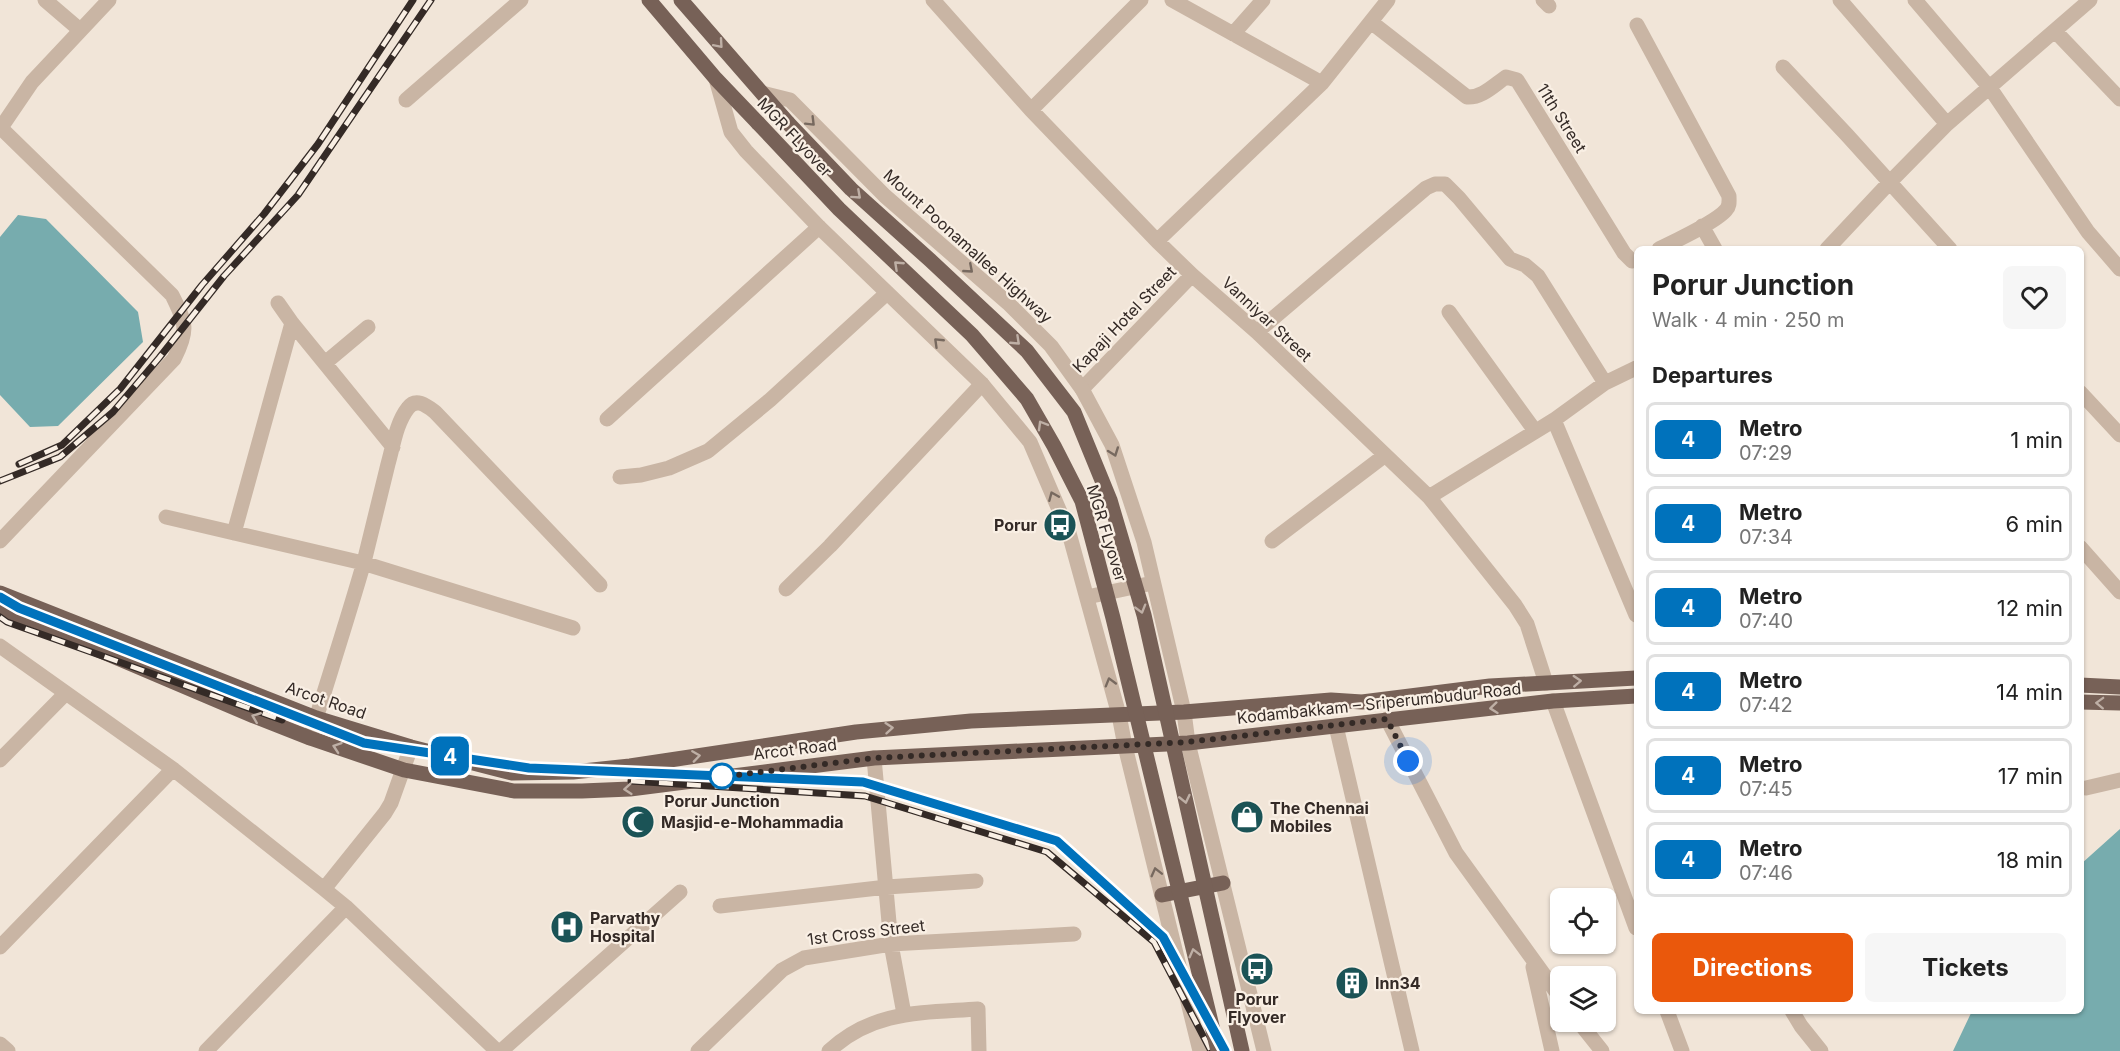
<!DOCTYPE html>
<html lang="en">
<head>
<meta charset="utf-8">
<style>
	body { margin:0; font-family:Inter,sans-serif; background:#f6f6f6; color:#222; height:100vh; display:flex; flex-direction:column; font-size:22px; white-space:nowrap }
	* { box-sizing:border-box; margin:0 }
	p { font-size:20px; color:#767676 }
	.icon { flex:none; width:33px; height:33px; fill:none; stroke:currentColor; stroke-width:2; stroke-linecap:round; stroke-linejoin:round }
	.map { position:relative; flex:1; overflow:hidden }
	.drawer { position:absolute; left:1634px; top:246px; width:450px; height:768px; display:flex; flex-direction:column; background:#fff; border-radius:9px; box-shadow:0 2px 4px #0004 }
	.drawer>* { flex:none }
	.badge { padding:0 12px; border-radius:9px; font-size:21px; line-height:39px }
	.buttons { position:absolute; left:1550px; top:888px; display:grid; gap:12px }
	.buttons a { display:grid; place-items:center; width:66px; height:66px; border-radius:9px; background:#fff; box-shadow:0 2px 4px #0004; font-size:30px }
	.you { position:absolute; width:30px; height:30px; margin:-15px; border:4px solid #fff; border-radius:50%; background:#1a73e8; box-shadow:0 0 0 9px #1a73e833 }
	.map>.badge { position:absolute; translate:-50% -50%; box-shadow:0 0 0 3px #fff }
	h2 { padding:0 18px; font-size:22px; line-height:54px }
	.round { display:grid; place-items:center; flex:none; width:63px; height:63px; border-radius:9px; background:#f6f6f6 }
	.summary { display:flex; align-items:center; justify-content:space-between; height:102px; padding:0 18px }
	h1 { font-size:28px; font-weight:700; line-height:45px }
	.cta { display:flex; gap:12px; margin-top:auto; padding:12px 18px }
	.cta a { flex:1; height:69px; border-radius:9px; background:#ea580c; color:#fff; font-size:24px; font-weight:700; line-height:69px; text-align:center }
	.cta a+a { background:#f6f6f6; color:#222 }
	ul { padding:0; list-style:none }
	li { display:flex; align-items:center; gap:18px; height:75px; margin:0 12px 9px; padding:0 6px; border:3px solid #e0e0e0; border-radius:9px }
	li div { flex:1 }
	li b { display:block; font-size:22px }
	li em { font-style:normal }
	li .badge { min-width:66px; font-weight:700; text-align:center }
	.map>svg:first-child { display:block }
	.water { fill:#77acae }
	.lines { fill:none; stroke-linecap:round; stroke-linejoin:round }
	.minor { stroke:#c9b5a4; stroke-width:15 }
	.tertiary { stroke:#c9b5a4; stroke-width:15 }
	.primary { stroke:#776157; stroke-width:15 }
	.rail-casing { stroke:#342a26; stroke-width:7 }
	.rail { stroke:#f9efe4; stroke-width:4.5; stroke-dasharray:14; stroke-linecap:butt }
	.primary-bridge { stroke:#776157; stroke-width:15 }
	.oneway { stroke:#beafa5 }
	.oneway2 { stroke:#77695f }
	.line-casing { stroke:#fff; stroke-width:14 }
	.line { stroke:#0072bc; stroke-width:9 }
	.walk { stroke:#342a26; stroke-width:6; stroke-dasharray:0 10.8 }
	.stop-dot { fill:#fff; stroke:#0072bc; stroke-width:3 }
	.labels { text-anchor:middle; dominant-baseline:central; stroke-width:4.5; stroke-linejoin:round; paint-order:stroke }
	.street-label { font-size:16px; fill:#342a26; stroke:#f9efe4 }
	.poi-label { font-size:16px; font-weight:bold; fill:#342a26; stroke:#f9efe4; text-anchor:start }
	.stop-label { font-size:16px; font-weight:bold; fill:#342a26; stroke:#f9efe4 }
</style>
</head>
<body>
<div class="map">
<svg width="2120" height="1051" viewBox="0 0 2120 1051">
	<rect width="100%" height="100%" fill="#f1e5d8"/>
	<path class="water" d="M18,215L46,219L138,312L143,342L58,426L30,427L0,395V237Z
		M2120,829V1051H1953L1972,1011H2080L2081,864Z"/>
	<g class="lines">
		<path class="minor" d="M45,0L80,30
			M933,0L1031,110L1157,241L1192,275L1257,332L1429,497L1515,605L1527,624L1546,683
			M1172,0L1322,83
			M1543,0L1549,6
			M1840,0L1947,124
			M1915,0L1990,88L2088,232L2120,269
			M1371,22L1467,97C1482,98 1494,85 1506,77L1517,80L1624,253L1632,261L1636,260
			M1637,25L1729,196C1729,201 1730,206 1726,210C1716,222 1675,241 1659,249
			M2055,31L2120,99
			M1233,34L1263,0
			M1783,67L1847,135L1950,249
			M406,100L521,0
			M1031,110L1141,0
			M0,129L32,82L109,0
			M1702,226L1715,249
			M1157,241L1322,83L1388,0
			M1827,249L1889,183L1947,124L2090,0
			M278,303L292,323
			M1449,312L1535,431
			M1257,332L1426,188L1435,184H1445L1459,198L1510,259L1525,265L1538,276L1605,383
			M325,363L368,327
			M1082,389L1192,275
			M2080,392L2120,435
			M607,419L819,227
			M1554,420L1636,615
			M620,477L641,475L669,468L708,451L770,400L887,293
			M1429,497L1554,420L1605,383L1636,368
			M166,517L363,563L573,628
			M234,533L292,323L393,447
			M0,541L174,359C189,330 186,323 172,295L1,128
			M1272,541L1384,456
			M2080,547L2120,592
			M786,589L830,546L982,384
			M0,646L173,769L324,889L346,907L497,1051
			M1553,701L1636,928
			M1387,719L1456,853L1560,997
			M1336,726L1412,1051
			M310,738C328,679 347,621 364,562C372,530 380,497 388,464C393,447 396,423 408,408C416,397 427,406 435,412L600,585
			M874,758L891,944L904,1014
			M0,760L66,693
			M2086,788L2120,780
			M324,889L385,813L391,803L411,747
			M720,906L887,887L976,881
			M0,947L173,769
			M1533,967L1552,1051
			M1667,1011L1682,1051
			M1792,1011L1801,1026L1821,1051
			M1579,1022L1602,1051
			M0,1044L8,1051
			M206,1051L346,907
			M501,1051L680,892
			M698,1051L782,970L804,958L891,944L1074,934
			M829,1051C873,1010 922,1013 978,1009L979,1051"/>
		<path class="tertiary" d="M716,79L731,132L746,151L819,227L982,384L1030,442L1069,533L1119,715L1125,746L1200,1051
			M762,93L790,100L885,196L1008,303L1051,346L1082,389L1112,445L1144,542L1184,712L1188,743L1264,1051
			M1087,597L1148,584"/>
		<path class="primary" d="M649,0L716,79L758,123
			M681,0L788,123
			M0,593L316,718L411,747L512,773L573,772L630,766L856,732L971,721L1184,712L1331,700L1362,702L1490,686L1636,678
			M0,608L254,716L310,738L404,770L514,791H582L630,789L874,758L1188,743L1553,701L1636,696
			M2080,685L2120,687
			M2080,702L2120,703
			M1162,895L1223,883"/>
		<defs>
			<path id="rail" d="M19,464L62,445L120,389L202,285L264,214L318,144L413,0
				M0,481L60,457L113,412L159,358L224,276L298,195L431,0
				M0,597L19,608L364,743L529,768L863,782L1057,841L1163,937L1225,1051
				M0,617L7,622L282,720
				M631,781L865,796L1047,852L1154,942L1211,1051"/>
		</defs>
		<use href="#rail" class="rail-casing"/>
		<use href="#rail" class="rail"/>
		<path class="primary-bridge" d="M758,123L839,209L972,335L1027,399L1054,446L1082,501L1113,618L1218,1051
			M788,123L851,189L930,260L1027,351L1074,412L1110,500L1144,615L1242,1051"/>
	</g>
	<defs><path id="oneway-chevron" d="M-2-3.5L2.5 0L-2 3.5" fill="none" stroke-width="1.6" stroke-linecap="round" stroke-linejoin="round" transform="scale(1.5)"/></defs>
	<g class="oneway">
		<use href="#oneway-chevron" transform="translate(719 44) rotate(49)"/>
		<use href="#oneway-chevron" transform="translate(857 195) rotate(42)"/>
		<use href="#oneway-chevron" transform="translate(898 265) rotate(-137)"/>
		<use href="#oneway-chevron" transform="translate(1016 341) rotate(43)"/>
		<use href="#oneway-chevron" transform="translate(1042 425) rotate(-120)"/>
		<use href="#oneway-chevron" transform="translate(1141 609) rotate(74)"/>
		<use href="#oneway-chevron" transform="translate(1577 681) rotate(-3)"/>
		<use href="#oneway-chevron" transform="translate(2100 703) rotate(-178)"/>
		<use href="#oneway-chevron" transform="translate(1494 708) rotate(174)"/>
		<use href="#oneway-chevron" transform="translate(256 717) rotate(-158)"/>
		<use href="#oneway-chevron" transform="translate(889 728) rotate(-5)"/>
		<use href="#oneway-chevron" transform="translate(337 747) rotate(-161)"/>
		<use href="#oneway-chevron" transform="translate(696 756) rotate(-8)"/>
		<use href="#oneway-chevron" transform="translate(628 789) rotate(175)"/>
		<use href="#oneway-chevron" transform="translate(1185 799) rotate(77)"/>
		<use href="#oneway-chevron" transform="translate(1194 953) rotate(-104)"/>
	</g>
	<g class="oneway2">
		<use href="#oneway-chevron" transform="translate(811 122) rotate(45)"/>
		<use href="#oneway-chevron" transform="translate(969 269) rotate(41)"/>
		<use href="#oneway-chevron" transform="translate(938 342) rotate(-136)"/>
		<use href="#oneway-chevron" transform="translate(1114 452) rotate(70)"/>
		<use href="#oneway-chevron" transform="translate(1053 496) rotate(-113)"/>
		<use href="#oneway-chevron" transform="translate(1110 682) rotate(-106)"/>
		<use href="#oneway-chevron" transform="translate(1156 872) rotate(-104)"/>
	</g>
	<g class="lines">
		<defs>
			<path id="line" d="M0,597L19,608L364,743L529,768L863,782L1057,841L1163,937L1225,1051"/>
		</defs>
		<use href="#line" class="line-casing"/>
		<use href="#line" class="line"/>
		<path class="walk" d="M722,776L720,777L874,758L1188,742L1387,719L1408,761"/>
	</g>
	<defs>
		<symbol id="bus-disc" viewBox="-11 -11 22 22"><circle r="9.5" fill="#1b5356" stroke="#f9efe4"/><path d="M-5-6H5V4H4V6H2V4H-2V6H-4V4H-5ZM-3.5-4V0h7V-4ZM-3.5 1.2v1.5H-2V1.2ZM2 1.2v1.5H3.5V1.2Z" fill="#fff"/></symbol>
		<symbol id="shop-disc" viewBox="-11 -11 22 22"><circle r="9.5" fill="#1b5356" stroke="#f9efe4"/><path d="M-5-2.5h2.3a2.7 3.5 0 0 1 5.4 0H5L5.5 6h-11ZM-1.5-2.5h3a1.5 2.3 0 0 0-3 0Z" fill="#fff"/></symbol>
		<symbol id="mosque-disc" viewBox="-11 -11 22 22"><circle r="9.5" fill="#1b5356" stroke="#f9efe4"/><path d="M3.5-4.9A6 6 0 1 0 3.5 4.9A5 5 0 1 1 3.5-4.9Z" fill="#fff"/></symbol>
		<symbol id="hospital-disc" viewBox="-11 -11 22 22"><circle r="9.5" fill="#1b5356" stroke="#f9efe4"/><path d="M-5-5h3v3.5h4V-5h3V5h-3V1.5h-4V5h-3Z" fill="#fff"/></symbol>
		<symbol id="building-disc" viewBox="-11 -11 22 22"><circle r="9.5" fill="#1b5356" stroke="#f9efe4"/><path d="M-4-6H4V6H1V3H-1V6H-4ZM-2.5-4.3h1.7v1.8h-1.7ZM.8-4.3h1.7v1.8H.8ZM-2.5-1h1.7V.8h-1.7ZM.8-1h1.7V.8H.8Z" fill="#fff"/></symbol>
	</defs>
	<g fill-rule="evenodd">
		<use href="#bus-disc" x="1041" y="506" width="38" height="38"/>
		<use href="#shop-disc" x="1228" y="798" width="38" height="38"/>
		<use href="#mosque-disc" x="619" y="803" width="38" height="38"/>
		<use href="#hospital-disc" x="548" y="908" width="38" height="38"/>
		<use href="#bus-disc" x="1238" y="950" width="38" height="38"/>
		<use href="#building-disc" x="1333" y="964" width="38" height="38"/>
	</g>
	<circle class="stop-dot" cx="722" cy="776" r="12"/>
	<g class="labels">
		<g class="street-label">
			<text transform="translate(1562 118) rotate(58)">11th Street</text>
			<text transform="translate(795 137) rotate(47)">MGR FLyover</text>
			<text transform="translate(968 246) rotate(42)">Mount Poonamallee Highway</text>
			<text transform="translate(1124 319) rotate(-46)">Kapaji Hotel Street</text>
			<text transform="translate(1267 319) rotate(43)">Vanniyar Street</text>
			<text transform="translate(1107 533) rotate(73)">MGR FLyover</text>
			<text transform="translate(326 700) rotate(19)">Arcot Road</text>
			<text transform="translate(1379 703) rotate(-6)">Kodambakkam – Sriperumbudur Road</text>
			<text transform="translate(795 749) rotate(-7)">Arcot Road</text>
			<text transform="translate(866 932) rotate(-7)">1st Cross Street</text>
		</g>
		<g class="poi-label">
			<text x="1037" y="525" text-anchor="end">Porur</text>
			<text x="1270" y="808">The Chennai<tspan x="1270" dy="18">Mobiles</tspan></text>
			<text x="661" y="822">Masjid-e-Mohammadia</text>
			<text x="590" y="918">Parvathy<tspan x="590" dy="18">Hospital</tspan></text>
			<text x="1375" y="983">Inn34</text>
			<text x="1257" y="999" text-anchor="middle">Porur<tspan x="1257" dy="18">Flyover</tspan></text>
		</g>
		<g class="stop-label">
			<text x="722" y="801">Porur Junction</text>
		</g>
	</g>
</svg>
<div class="buttons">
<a><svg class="icon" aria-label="locate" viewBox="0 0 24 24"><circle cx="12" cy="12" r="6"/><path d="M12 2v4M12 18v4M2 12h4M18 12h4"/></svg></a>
<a><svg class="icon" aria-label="layers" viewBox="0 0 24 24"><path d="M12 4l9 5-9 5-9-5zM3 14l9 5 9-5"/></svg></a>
</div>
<div class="you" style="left:1408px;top:761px"></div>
<b class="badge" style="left:450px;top:756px;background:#0072bc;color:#fff">4</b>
<section class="drawer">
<div class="summary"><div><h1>Porur Junction</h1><p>Walk · 4 min · 250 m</p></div><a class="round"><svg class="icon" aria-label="heart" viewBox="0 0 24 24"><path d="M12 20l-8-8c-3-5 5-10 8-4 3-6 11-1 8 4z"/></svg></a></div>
<h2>Departures</h2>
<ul>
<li><span class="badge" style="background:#0072bc;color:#fff">4</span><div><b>Metro</b><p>07:29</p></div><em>1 min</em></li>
<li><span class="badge" style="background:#0072bc;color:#fff">4</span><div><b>Metro</b><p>07:34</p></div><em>6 min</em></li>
<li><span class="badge" style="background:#0072bc;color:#fff">4</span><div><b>Metro</b><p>07:40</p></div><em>12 min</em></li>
<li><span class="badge" style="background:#0072bc;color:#fff">4</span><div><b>Metro</b><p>07:42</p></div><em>14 min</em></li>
<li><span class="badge" style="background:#0072bc;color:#fff">4</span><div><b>Metro</b><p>07:45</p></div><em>17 min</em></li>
<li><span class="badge" style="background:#0072bc;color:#fff">4</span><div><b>Metro</b><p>07:46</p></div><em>18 min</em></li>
</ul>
<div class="cta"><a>Directions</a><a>Tickets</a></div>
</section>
</div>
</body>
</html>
